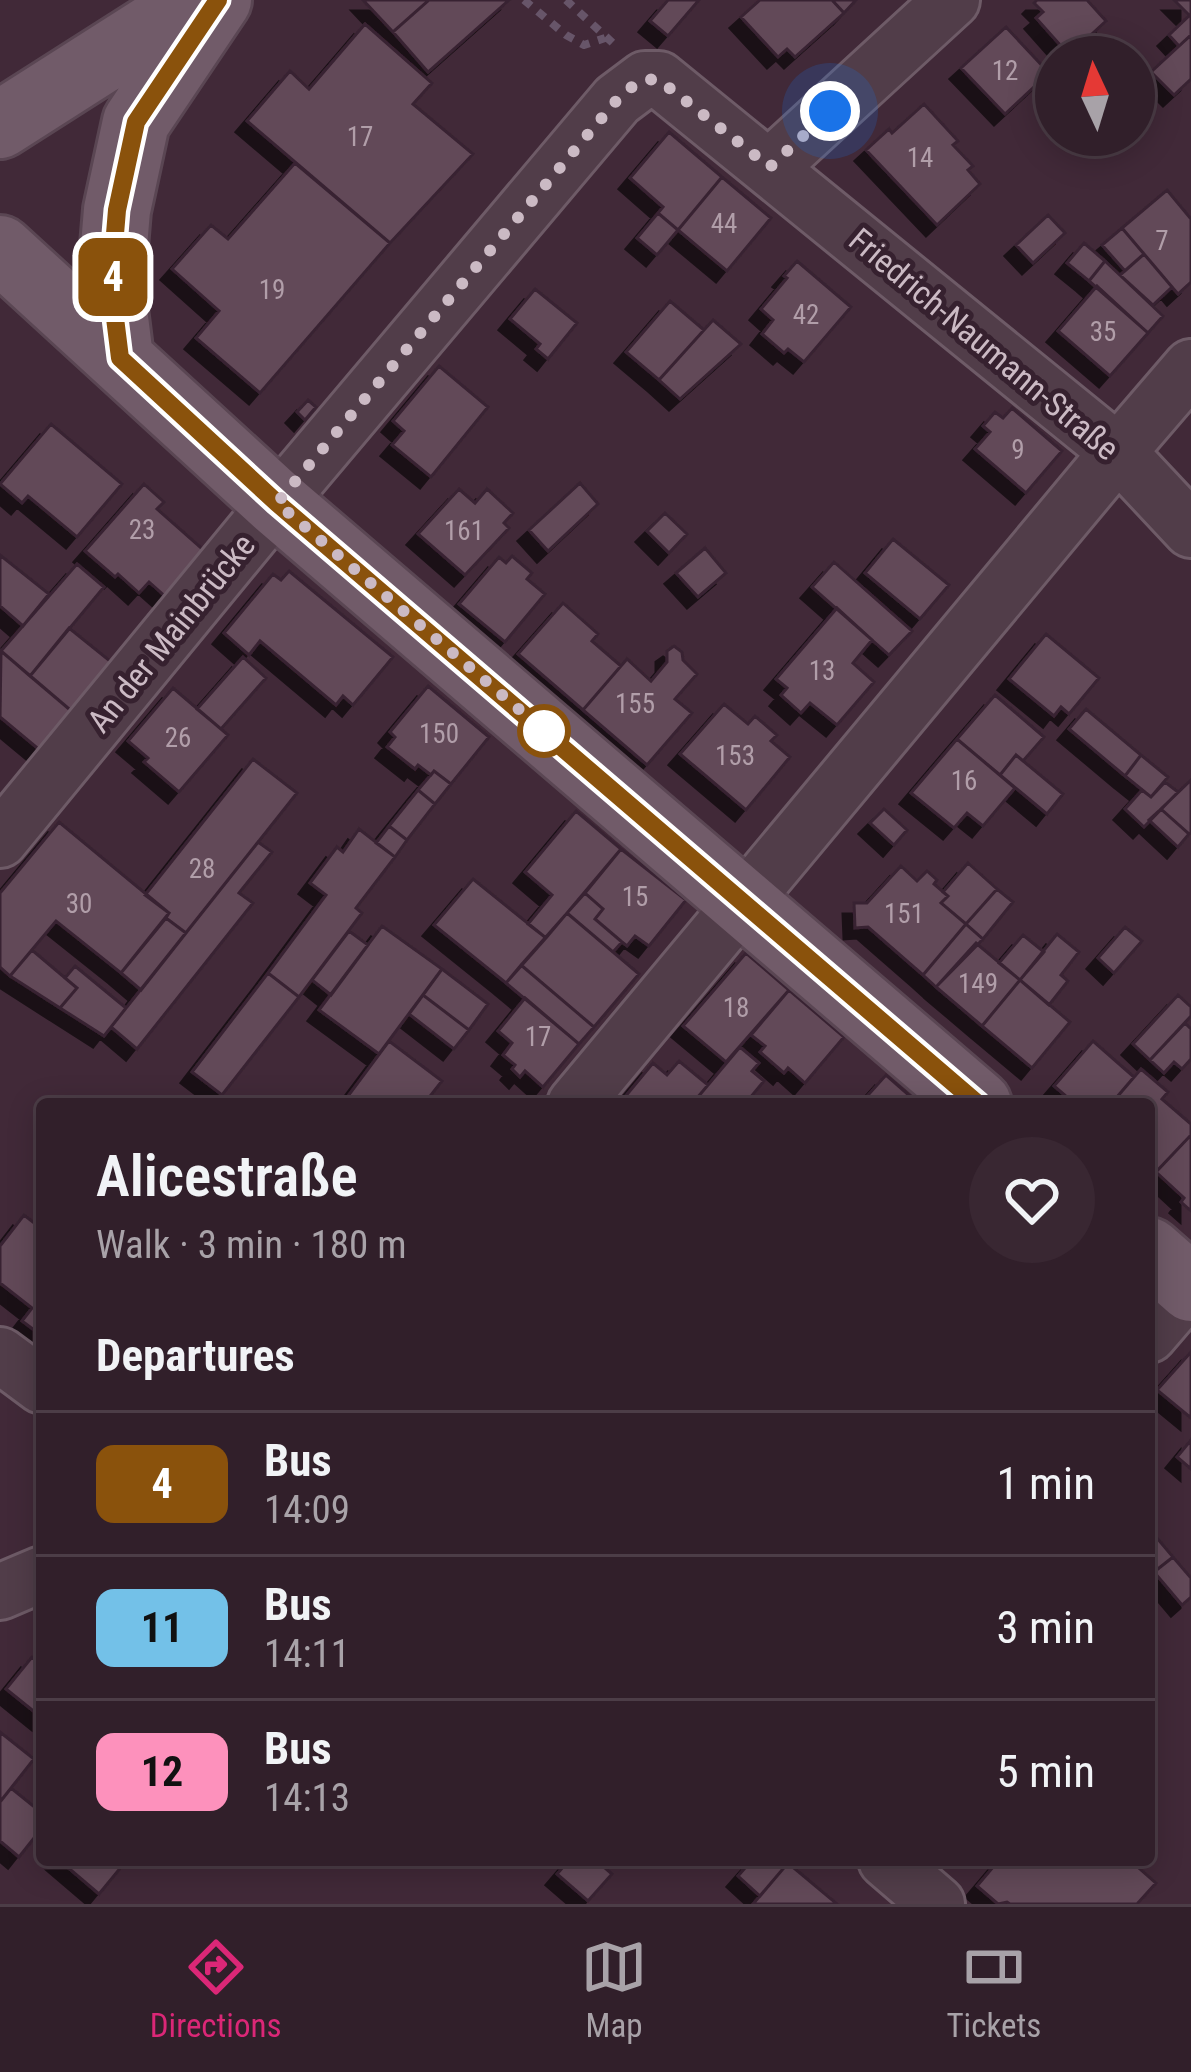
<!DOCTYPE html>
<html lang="en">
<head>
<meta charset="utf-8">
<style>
	body { margin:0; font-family:"Roboto Condensed",sans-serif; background:#392732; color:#f1f3f6; height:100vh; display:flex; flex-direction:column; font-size:45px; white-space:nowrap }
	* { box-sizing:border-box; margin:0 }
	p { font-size:39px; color:#a8a2a8 }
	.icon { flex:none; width:66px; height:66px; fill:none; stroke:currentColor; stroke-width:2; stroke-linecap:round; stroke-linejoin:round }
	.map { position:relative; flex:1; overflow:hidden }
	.drawer { position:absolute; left:36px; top:1098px; width:1119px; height:768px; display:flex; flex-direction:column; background:#311f2a; border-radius:12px; box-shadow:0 6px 30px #0003,0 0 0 3px #4c3d47 }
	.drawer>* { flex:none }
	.badge { padding:0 24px; border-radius:18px; font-size:42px; line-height:78px }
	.needle { width:78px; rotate:356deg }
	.buttons { position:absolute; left:1035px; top:36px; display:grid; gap:24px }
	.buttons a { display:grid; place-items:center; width:120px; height:120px; border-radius:50%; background:#311f2a; box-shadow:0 6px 30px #0003,0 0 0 3px #4c3d47; font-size:60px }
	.you { position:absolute; width:60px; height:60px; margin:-30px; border:9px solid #fff; border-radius:50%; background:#1a73e8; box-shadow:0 0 0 18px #1a73e833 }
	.map>.badge { position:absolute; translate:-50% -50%; box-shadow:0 0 0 6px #fff }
	h2 { padding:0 60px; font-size:45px; line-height:108px }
	.round { display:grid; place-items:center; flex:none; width:126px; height:126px; border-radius:63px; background:#392732 }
	.summary { display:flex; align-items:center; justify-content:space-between; height:204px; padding:0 60px }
	h1 { font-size:57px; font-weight:600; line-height:90px }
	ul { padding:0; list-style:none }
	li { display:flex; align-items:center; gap:36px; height:144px; padding:0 60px; border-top:3px solid #4c3d47 }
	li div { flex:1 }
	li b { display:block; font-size:45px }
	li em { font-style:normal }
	li .badge { min-width:132px; font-weight:700; text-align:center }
	.dock { display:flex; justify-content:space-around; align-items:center; height:168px; border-top:3px solid #4c3d47; background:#311f2a; font-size:33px; color:#a8a2a8 }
	.dock a { display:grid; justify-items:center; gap:6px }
	.dock .active { color:#db2777 }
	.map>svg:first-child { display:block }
	.building { fill:#624858; stroke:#382331; stroke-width:3; filter:url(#shadow) }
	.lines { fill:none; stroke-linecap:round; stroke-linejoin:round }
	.minor-casing { stroke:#6e5b67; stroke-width:60 }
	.major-casing { stroke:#5a4653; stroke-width:72 }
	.path { stroke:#675569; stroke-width:8; stroke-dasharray:9 9; stroke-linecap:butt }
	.minor { stroke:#513d49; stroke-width:54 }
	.major { stroke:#715b69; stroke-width:66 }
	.line-casing { stroke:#fff; stroke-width:27 }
	.line { stroke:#8a520c; stroke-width:18 }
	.walk { stroke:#cbbac4; stroke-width:12; stroke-dasharray:0 21.6 }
	.stop-dot { fill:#fff; stroke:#8a520c; stroke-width:6 }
	.labels { text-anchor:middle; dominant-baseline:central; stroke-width:10; stroke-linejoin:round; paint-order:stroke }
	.number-label { font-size:27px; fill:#b19ea9 }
	.street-label { font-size:33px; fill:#cbbac4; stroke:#36212f }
</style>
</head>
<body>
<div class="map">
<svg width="1191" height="1904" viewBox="0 0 1191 1904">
	<defs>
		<filter id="shadow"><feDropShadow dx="-11" dy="11" stdDeviation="0" flood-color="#0009"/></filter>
	</defs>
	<rect width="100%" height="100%" fill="#412938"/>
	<path class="building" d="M363,0H429L393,32Z
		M429,0H509L428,72L393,32Z
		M668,0H699L668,36L650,21Z
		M760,0H832L844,13L795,57L787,49L778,57L741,17Z
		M832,0H856L844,13Z
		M1037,0H1087L1106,21L1069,55L1036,18L1043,12L1034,3Z
		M1174,0H1191V14L1190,16Z
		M1191,14V35L1179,46L1169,35Z
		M365,24L432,83L413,104L473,154L390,243L247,121L290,71L309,89Z
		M1006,27L1049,73L1005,114L961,68Z
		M1191,35V79L1174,95L1151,72Z
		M924,104L958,141L953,145L973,166L968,170L980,184L937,225L866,150L889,129L892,133Z
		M669,132L722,177L678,230L658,213L663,207L630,178Z
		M295,163L390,243L260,393L196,338L219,311L172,269L211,225L228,239Z
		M722,177L771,218L727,271L678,230Z
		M1167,190L1191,219V282L1178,294L1122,228Z
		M658,213L678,230L657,255L637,238Z
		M1048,215L1065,233L1033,263L1016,245Z
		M1122,228L1144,254L1125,271L1102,245Z
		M1084,243L1105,261L1089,281L1067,263Z
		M1144,254L1172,287L1153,305L1120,275Z
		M797,261L851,307L804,362L788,349L784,353L762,334L773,320L761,309L787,278L784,276Z
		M1105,261L1163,316L1148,333L1089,281Z
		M1097,286L1148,333L1110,376L1058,331Z
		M535,289L577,323L548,359L536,349L540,344L510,319Z
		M670,301L704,330L659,380L626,352Z
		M713,320L741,344L680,399L659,380Z
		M439,366L488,407L431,477L392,445L404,431L393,421Z
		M308,400L316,407L305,420L297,412Z
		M1012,408L1062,451L1026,493L975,449L990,432L983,426L995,412L1003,418Z
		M51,424L122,484L77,537L28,496L22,503L0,484Z
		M580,483L598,504L548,551L529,530Z
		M144,484L164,502L157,509L207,553L167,598L149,582L139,593L118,574L115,577L85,551Z
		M459,489L475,503L487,489L513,513L504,523L509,528L465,575L418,534Z
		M665,513L687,534L669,553L647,531Z
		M893,539L949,585L920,619L865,573Z
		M705,548L726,573L698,597L676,573Z
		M0,555L49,594L23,626L0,606Z
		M512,556L532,573L527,579L545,594L505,642L459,604L499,557L506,563Z
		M834,562L912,631L889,655L812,587Z
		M77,564L104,587L30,676L1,651Z
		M289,571L393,657L353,705L343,696L336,705L260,641L249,655L224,633L273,574L281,580Z
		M563,603L598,634L592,641L621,666L583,710L518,654Z
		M837,608L872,640L853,663L874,682L837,725L810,703L801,713L781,695L787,688L776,679Z
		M69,628L115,665L75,714L30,676Z
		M1046,634L1099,678L1069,714L1061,707L1054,716L1009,679Z
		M674,646L682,652L683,660L697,674L675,699L692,713L647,765L583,710L627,659L651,681L667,662V651Z
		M1,651L75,714L42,752L0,717Z
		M243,657L266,678L221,729L197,709Z
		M428,686L489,737L451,784L434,771L431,775L418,765L415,769L387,747L395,737L390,732Z
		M173,688L228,735L179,792L144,762L148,758L128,741Z
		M995,695L1044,737L1023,761L1016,755L1000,775L957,739Z
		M724,704L748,724L755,716L777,735L771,741L790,757L746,810L680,754Z
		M1086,709L1141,755L1125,776L1069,729Z
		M957,739L1015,788L983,826L967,813L954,828L911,793Z
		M1016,755L1063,794L1047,814L1000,775Z
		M1141,755L1168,777L1151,797L1125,776Z
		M253,759L297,793L186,933L166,918L169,913L145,895Z
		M434,771L451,784L435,804L418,790Z
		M1191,780V833L1189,834L1161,809Z
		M1165,782L1178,792L1144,827L1125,809L1142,790L1151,797Z
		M418,790L435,804L407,840L389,826Z
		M884,809L907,830L894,845L870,823Z
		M1161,809L1189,834L1178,847L1149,820Z
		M576,811L621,849L546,938L528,924L552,895L525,872Z
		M59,822L169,913L121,973L56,921L10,976L0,967V893Z
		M389,826L407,840L395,857L376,843Z
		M359,829L395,857L356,908L362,913L299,997L268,973L326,895L310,883L337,847L343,852Z
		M258,842L272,852L239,893L253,903L137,1049L111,1027Z
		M621,849L686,900L649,946L635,936L627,946L622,942L595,919L603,909L585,893Z
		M968,863L997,889L966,924L941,903L948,896L943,892Z
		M901,866L917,881L927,871L937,880L934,884L948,896L941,903L966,924L923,975L868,927L855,928L854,903H867Z
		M473,879L546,938L506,983L434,925Z
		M997,889L1013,902L983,939L966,924Z
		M585,893L603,909L595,919L622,942L613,952L567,913Z
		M567,913L639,974L594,1027L521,965Z
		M166,918L186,933L141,990L121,973Z
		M966,924L983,939L936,987L923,975Z
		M382,926L442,969L379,1054L319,1010Z
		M1125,927L1142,941L1114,973L1098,958Z
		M349,931L368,945L331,995L312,980Z
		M1057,934L1079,952L1061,975L1068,981L1049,1005L1020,980Z
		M1023,935L1044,952L1020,980L999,963Z
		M976,943L1020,980L982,1026L936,987Z
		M32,950L77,988L60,1008L10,976Z
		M746,953L789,990L726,1062L683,1026Z
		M521,965L594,1027L579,1044L506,983Z
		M75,966L126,1008L104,1036L60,1008L77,988L65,978Z
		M442,969L488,1004L469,1030L423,995Z
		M268,973L299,997L222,1095L192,1072Z
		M1020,980L1070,1022L1032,1068L982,1026Z
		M789,990L844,1037L805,1083L788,1068L784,1073L760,1052L765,1046L751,1035Z
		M423,995L469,1030L454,1049L409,1014Z
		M1178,995L1191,1007V1016L1150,1060L1133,1044Z
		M525,998L579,1044L543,1087L525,1071L520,1077L512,1069L515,1065L503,1055L512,1043L498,1031Z
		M1185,1023L1191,1029V1059L1182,1069L1174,1062L1164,1073L1150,1060Z
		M389,1041L442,1081L424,1104H342Z
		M1093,1041L1134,1077L1111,1104H1075L1054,1086Z
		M740,1047L759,1063L752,1071L764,1081L745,1104H692Z
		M679,1061L708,1085L692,1104H619L653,1063L667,1075Z
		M1141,1069L1168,1092L1162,1099L1191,1124V1135L1156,1172L1149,1166V1104H1111Z
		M886,1075L919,1104H860Z
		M1191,1135V1211L1181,1202L1184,1198L1156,1172Z
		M39,1213L42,1215V1336L22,1321L32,1308L0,1283V1246L24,1215L33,1222Z
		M1191,1352V1418L1157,1390Z
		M1191,1440V1469L1177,1457Z
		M1152,1532L1173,1557L1154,1572L1149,1566V1534Z
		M1173,1557L1191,1578V1597L1182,1605L1154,1572Z
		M32,1657L42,1664V1718L6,1689Z
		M0,1732L34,1759L0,1802Z
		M11,1788L42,1813V1828L19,1857L0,1841V1802Z
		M59,1860H127L99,1894Z
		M569,1860H596L612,1874L588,1901L557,1874Z
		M752,1860H784L788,1863L760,1896L738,1876Z
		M999,1860H1065L1069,1863L1072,1860H1133L1132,1862L1156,1883L1137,1904H1010L1007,1902L998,1904L977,1886Z
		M788,1863L837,1904H753Z"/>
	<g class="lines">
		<defs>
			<path id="minor" d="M770,167L952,0
				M0,840L277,503L617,100L645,79H659L1118,452L1191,530
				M575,1104L1118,452L1191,367
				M1149,1335L1191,1286
				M0,1355L42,1386
				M0,1592L42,1574
				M886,1860L937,1904"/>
			<path id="major" d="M0,125L196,0
				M0,249L277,503L978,1104
				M120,358L113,302V258L117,210L136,122L218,0
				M1149,1251L1191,1288"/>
		</defs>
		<use href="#minor" class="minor-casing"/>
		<use href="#major" class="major-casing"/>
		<path class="path" d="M524,0L566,35L584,45L605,38
			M566,0L615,45"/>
		<use href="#minor" class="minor"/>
		<use href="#major" class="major"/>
	</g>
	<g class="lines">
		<defs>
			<path id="line" d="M218,0L136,122L117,210L113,258V302L120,358L277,503L978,1104"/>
		</defs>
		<use href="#line" class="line-casing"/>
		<use href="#line" class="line"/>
		<path class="walk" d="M544,731L556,741L277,503L617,100C630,87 640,79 658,79L770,167L830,111"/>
	</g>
	<circle class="stop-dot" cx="544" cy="731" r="24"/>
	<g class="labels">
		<g class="number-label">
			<text x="1005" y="71">12</text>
			<text x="360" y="137">17</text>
			<text x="920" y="158">14</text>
			<text x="724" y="224">44</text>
			<text x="1162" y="241">7</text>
			<text x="272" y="290">19</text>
			<text x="806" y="315">42</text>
			<text x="1103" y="332">35</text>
			<text x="1018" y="450">9</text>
			<text x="142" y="530">23</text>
			<text x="464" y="531">161</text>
			<text x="822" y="671">13</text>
			<text x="635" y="704">155</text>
			<text x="439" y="734">150</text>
			<text x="178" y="738">26</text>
			<text x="735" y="756">153</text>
			<text x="964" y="781">16</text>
			<text x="202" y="869">28</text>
			<text x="635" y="897">15</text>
			<text x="79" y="904">30</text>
			<text x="904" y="914">151</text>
			<text x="978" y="984">149</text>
			<text x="736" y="1008">18</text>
			<text x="538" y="1037">17</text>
		</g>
		<g class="street-label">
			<text transform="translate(984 344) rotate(40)">Friedrich-Naumann-Straße</text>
			<text transform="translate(171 633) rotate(-51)">An der Mainbrücke</text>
		</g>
	</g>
</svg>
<div class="buttons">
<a><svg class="needle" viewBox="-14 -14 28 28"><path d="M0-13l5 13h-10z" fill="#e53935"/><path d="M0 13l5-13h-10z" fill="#a8a2a8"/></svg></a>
</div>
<div class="you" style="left:830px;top:111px"></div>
<b class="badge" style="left:113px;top:277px;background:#8a520c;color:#fff">4</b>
<section class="drawer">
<div class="summary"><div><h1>Alicestraße</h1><p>Walk · 3 min · 180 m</p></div><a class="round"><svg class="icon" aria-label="heart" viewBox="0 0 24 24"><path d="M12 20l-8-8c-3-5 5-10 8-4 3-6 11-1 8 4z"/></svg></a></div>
<h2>Departures</h2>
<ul>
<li><span class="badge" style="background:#8a520c;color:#fff">4</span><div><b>Bus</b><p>14:09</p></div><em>1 min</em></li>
<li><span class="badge" style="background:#73c1e8;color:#111">11</span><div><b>Bus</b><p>14:11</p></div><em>3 min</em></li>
<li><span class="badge" style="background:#fd91bc;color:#111">12</span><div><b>Bus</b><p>14:13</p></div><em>5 min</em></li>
</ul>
</section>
</div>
<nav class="dock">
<a class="active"><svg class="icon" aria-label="directions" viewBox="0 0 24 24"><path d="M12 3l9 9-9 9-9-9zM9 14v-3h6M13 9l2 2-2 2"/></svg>Directions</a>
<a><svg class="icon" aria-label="map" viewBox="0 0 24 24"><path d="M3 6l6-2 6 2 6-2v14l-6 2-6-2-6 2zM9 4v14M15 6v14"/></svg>Map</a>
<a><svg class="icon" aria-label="tickets" viewBox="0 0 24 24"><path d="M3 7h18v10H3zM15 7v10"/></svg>Tickets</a>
</nav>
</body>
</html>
